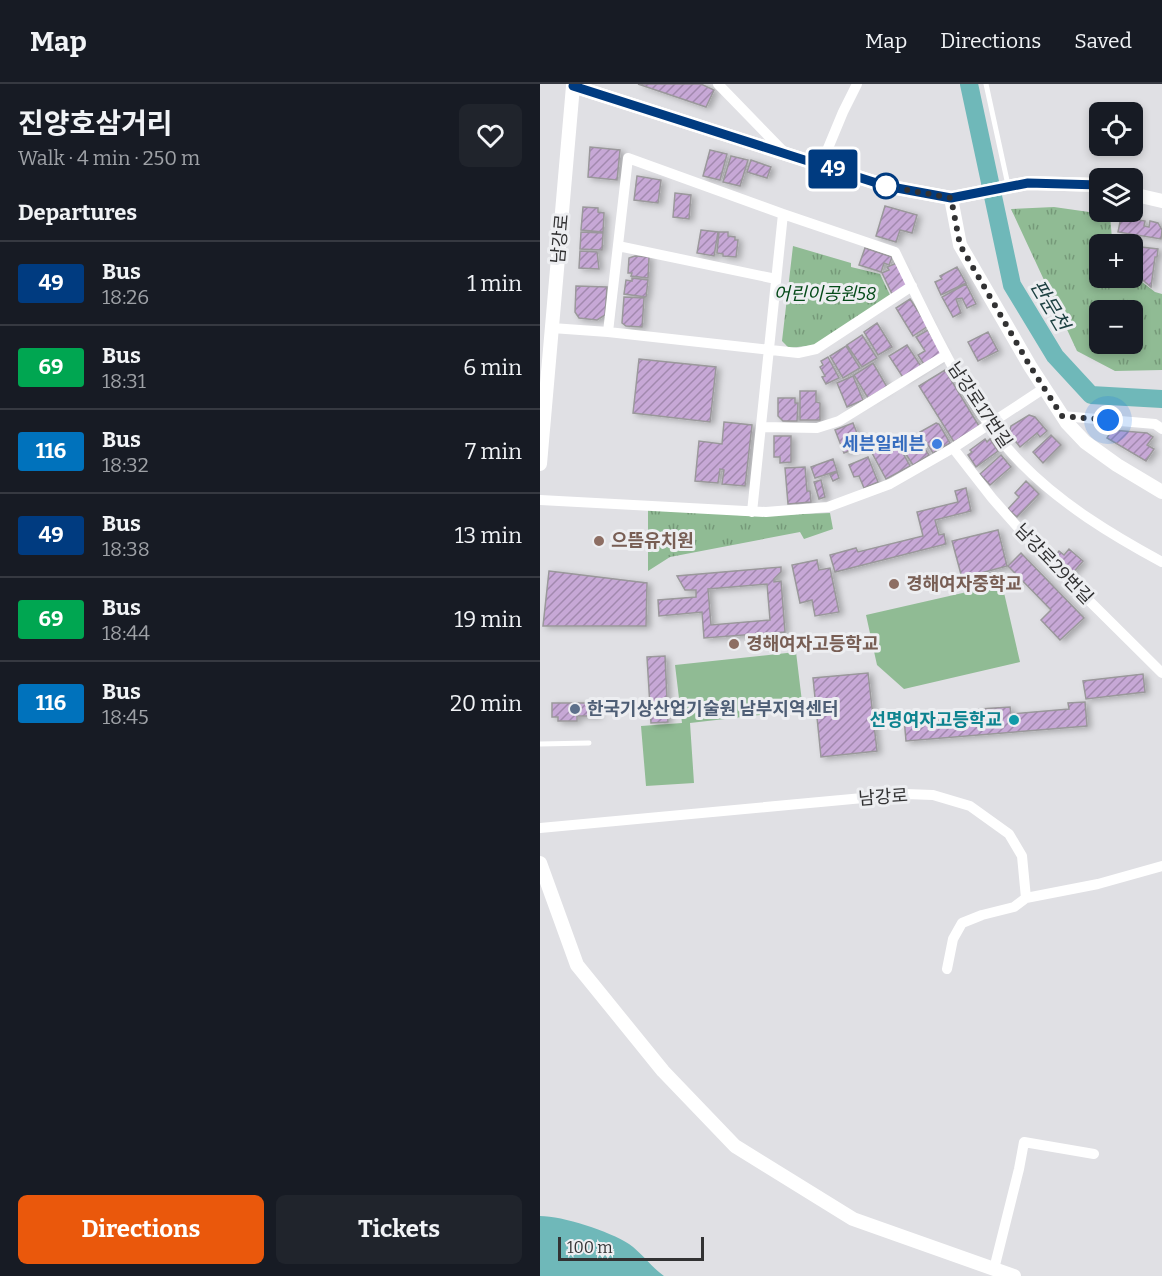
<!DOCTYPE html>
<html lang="en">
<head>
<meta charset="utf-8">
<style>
	body { margin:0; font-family:Bitter,"Noto Sans KR",serif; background:#20242c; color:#f1f3f6; height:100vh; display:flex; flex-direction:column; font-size:22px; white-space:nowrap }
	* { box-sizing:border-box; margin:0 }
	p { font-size:20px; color:#9ea1a6 }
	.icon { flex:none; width:33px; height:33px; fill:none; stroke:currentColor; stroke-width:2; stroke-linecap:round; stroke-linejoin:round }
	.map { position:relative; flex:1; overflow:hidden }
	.sheet { display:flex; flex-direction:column; background:#171b24; width:540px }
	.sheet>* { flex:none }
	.badge { padding:0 12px; border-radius:4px; font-size:21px; line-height:39px }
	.tools { position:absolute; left:549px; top:18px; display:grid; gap:12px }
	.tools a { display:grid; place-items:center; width:54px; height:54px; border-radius:9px; background:#171b24; box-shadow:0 3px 9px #0003; font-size:30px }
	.scale { position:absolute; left:18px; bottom:15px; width:146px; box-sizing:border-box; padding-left:6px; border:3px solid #323233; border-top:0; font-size:16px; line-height:21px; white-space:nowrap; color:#323233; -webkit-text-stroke:4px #edeef1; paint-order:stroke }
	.you { position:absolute; width:30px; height:30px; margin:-15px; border:4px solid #fff; border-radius:50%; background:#1a73e8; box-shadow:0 0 0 9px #1a73e833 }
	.map>.badge { position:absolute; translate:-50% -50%; box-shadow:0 0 0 3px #fff }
	h2 { padding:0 18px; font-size:22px; line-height:54px }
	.round { display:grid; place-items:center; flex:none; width:63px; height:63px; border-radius:9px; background:#20242c }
	.head { display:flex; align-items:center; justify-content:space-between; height:102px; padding:0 18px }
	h1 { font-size:28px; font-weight:700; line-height:45px }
	.button { display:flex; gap:12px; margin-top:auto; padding:12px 18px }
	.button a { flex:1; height:69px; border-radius:9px; background:#ea580c; color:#fff; font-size:24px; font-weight:700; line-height:69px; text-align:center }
	.button a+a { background:#20242c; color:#f1f3f6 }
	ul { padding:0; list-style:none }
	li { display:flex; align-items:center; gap:18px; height:84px; padding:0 18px; border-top:2px solid #363941 }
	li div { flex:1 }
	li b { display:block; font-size:22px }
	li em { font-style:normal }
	li .badge { min-width:66px; font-weight:700; text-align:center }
	header { display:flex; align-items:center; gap:36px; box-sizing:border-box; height:84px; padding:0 30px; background:#171b24; border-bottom:2px solid #363941 }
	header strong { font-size:28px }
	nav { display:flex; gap:33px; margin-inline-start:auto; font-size:21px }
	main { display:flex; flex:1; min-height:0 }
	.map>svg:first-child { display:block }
	.grass { fill:#90bb94 }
	.park { fill:url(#park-tufts); fill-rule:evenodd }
	.water { fill:#6fb8b9 }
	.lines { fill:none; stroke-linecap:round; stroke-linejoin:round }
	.river { stroke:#6fb8b9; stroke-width:18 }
	.building { fill:url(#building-hatch); stroke:#9a989b; stroke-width:1.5; fill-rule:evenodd; filter:url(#shadow) }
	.service { stroke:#fff; stroke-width:5 }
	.minor { stroke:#fff; stroke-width:10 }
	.tertiary { stroke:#fff; stroke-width:14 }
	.line-casing { stroke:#fff; stroke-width:14 }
	.line { stroke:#003b80; stroke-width:9 }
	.walk { stroke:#323233; stroke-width:6; stroke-dasharray:0 10.8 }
	.stop-dot { fill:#fff; stroke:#003b80; stroke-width:3 }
	.shop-dot { fill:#3f7fe0; stroke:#edeef1; stroke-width:2 }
	.education-dot { fill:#8d6e63; stroke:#edeef1; stroke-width:2 }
	.service-dot { fill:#5c6f8a; stroke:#edeef1; stroke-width:2 }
	.culture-dot { fill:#0f9aa8; stroke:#edeef1; stroke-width:2 }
	.labels { text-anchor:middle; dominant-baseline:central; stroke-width:6; stroke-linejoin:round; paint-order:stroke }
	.street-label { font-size:18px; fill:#323233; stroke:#edeef1 }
	.park-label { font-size:18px; font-style:italic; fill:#044a18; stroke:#edeef1 }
	.shop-label { font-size:18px; font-weight:bold; fill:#366cbe; stroke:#edeef1; text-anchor:end }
	.education-label { font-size:18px; font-weight:bold; fill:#785e54; stroke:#edeef1; text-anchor:start }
	.service-label { font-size:18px; font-weight:bold; fill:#4e5e75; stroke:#edeef1; text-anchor:start }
	.culture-label { font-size:18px; font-weight:bold; fill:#0d838f; stroke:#edeef1; text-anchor:end }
	.water-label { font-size:20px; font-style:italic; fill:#1d4041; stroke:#edeef1 }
</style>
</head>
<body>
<header>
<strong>Map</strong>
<nav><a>Map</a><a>Directions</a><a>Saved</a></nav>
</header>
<main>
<section class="sheet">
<div class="head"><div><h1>진양호삼거리</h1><p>Walk · 4 min · 250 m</p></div><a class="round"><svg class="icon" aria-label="heart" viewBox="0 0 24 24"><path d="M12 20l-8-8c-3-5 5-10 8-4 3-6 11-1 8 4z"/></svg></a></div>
<h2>Departures</h2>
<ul>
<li><span class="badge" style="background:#003b80;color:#fff">49</span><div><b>Bus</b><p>18:26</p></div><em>1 min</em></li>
<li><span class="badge" style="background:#00a651;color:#fff">69</span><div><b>Bus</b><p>18:31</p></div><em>6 min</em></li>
<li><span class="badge" style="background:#0072bc;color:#fff">116</span><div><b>Bus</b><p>18:32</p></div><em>7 min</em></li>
<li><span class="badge" style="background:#003b80;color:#fff">49</span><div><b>Bus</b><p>18:38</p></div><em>13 min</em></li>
<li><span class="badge" style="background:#00a651;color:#fff">69</span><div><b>Bus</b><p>18:44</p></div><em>19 min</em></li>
<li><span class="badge" style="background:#0072bc;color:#fff">116</span><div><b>Bus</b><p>18:45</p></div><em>20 min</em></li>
</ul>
<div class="button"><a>Directions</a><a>Tickets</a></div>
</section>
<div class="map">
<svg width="622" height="1192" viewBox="0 0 622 1192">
	<defs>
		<pattern id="park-tufts" width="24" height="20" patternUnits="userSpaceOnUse" patternTransform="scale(1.5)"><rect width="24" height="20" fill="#90bb94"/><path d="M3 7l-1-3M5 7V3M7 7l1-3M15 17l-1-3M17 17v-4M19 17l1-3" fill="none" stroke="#769979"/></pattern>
		<pattern id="building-hatch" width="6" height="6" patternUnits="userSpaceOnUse" patternTransform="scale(1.5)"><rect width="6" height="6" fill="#c7a8d6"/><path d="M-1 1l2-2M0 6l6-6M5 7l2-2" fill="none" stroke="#a289ae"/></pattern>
		<filter id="shadow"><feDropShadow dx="4" dy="2" stdDeviation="3" flood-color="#0004"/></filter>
	</defs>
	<rect width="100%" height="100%" fill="#e0e0e4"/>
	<path class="grass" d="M462,500L480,578L364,605L337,581L326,531Z
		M256,568L263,626L150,639L154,699L106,702L101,642L142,639L135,581Z"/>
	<path class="park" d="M514,123L570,131L572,155L574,160H560V194H592L593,191L615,208L622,210V286L575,287L537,267L471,125ZM560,226H592V260H560Z
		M253,162L311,179V183L340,190L351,213L275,261L249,264L242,257Z
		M108,425L212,432L290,429L293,445L264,455L260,448L130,473L108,487Z"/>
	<path class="water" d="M0,1132C23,1132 69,1147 89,1160C102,1169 111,1183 124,1192H0Z"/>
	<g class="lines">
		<path class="river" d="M429,0L472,201L515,272L551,311L622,315"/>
	</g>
	<path class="building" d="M98,0H161L174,6L166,23Z
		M50,63L80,66L77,96L48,93Z
		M170,66L187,70L180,96L163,92Z
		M191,72L208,76L200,102L183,98Z
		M211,76L231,83L227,94L207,88Z
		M97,92L121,96L118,119L94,116Z
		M135,109L151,111L149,135L133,133Z
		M345,122L377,131L372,149L360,146L356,158L336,152Z
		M43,123L58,124V128L64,129L63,148L41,146Z
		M581,133L605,137L604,142L609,143L610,137L618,139L622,146L621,155L578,148Z
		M161,146L178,148L174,172L157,169Z
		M41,148L63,149L62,166L40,165Z
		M179,148H188V152L195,153V156H198L196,173L183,172V170L177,169Z
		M592,162L618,165L617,173H615L611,203L592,187Z
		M325,164L352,173L349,181L344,179L341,188L319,181Z
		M40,167L57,168L59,185L39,184Z
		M95,172L109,173L108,194L91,192L92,189H88L89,174Z
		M357,179L367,199L365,203L352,210L342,189L349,186L347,183Z
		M417,183L426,199L401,211L395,198L402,195L400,192Z
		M92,194L108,196L106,213L84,210L86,196L92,197Z
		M426,200L436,220L427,224L422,214L416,215L421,229L413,233L402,213Z
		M36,202L67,203L65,231L57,236L39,234L35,228Z
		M84,213L104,214L102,243L86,242L82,239Z
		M370,215L388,242L373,252L356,224Z
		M337,239L352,263L338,271L324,248Z
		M388,246L403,271L385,282L378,271L385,267L376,253Z
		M448,248L458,267L438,277L428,258Z
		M322,251L337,274L322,283L307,261Z
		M367,261L382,284L364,295L349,272Z
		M306,262L320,284L303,294L290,272Z
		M288,273L299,294L286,300L282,293L285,292L280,283L283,281L281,277Z
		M99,275L176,283L170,338L93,329Z
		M333,279L347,303L328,314L314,291Z
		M405,286L439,342L414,358L379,302Z
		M313,292L323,316L307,323L297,299Z
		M260,307H276V318L280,319V336H260Z
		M238,314H255V319H258L257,337H243L238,332Z
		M489,331L495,333L507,347L500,353L497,349L480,363L469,349L471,342Z
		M184,338L212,341L205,402L182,400L184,386L180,385L178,399L155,397L159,357L182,360Z
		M313,339L322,362L304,369L295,346Z
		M396,339L399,340L410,359L393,369L380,348Z
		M572,346L607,349L613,353L607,361L614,365L606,377L567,354Z
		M370,350L375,358L379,356L389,371L373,381L358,358Z
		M511,351L521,361L503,379L493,368Z
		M234,352H251V378L240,379V373H234Z
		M355,355L370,382L346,395L331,367Z
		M445,355L447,358L450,355L458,367L436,383L428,371L432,368L430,366Z
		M461,371L471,383L450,401L440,390Z
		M328,373L338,398L324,404L319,392L314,393L309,381Z
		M293,375L297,387L275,394L271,383Z
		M265,383L267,407H270L271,418L248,420L245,384Z
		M297,388L299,394L293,397L290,391Z
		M281,396L285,413L279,415L274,398Z
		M486,397L499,410L477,433L468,425L479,413L475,409Z
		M426,404L431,427L395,436L399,451L404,450L406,460L295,488L290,471L316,464L318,468L383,452L377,428L418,418L415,407Z
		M458,446L467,482L422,494L412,457Z
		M529,465L543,477L532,490L513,475L519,467L524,471Z
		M481,469L544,534L520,556L501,536L511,526L468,482Z
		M277,476L279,486L290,484L299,528L275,532L272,516L260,519L252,481Z
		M241,483V488L234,495V498L241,497L245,548L164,554L162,528L119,532L118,516L156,513V506H145L137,492ZM227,500L230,536L171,541L168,505Z
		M9,487L107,499L106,542H3Z
		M125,572L128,638L111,639L107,573Z
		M328,589L337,667L281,673L273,594Z
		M603,590L605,608L546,615L543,597Z
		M545,618L547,642L366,657L364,634L381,633L382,637L439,633V625L470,623L471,630L529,625L528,619Z
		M12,619H58V632H37V637H18V633H12Z"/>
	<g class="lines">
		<path class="service" d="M446,0L468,101
			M0,660L49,659"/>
		<path class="minor" d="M178,0L244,68
			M281,81L303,28L317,0
			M78,162L236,195
			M12,244L68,248L258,269L276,265L372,202
			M68,248L88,74L243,130L355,168C390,239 425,321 481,379C521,420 572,451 622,478
			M522,332L615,340L622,345
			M221,343L277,344L299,337L406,271
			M413,364L452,414L497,465L622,589
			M0,416L226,428L288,423L350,400L413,364L503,305
			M212,428L243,130
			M0,744L366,710L393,711L430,722L469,750L482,772L486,814L558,800L622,782
			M407,885L413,855L422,839L442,831L474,823L486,814
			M454,1185L479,1085L484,1058L554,1070"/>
		<path class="tertiary" d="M592,110L622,117
			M411,114L420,161L490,282L527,339L545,358L577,381L622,408
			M0,380L33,2L346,102L411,114L488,99L560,101
			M0,779L37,881L123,987L195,1062L313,1135L474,1192"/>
	</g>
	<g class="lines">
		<defs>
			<path id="line" d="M33,2L346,102L411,114L488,99L560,101"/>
		</defs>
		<use href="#line" class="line-casing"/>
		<use href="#line" class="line"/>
		<path class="walk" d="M346,102L411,114L420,161L490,282L522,332L568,336"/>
	</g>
	<circle class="stop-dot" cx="346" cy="102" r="12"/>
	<circle class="shop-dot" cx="397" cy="360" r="6"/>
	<g class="education-dot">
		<circle cx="59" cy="457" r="6"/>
		<circle cx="354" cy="500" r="6"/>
		<circle cx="194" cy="560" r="6"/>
	</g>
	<circle class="service-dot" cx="35" cy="625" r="6"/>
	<circle class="culture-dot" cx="474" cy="636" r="6"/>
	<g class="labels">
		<g class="street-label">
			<text transform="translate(20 155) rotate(-85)">남강로</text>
			<text transform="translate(440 321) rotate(56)">남강로17번길</text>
			<text transform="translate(514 480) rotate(46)">남강로29번길</text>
			<text transform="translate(343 713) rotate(-4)">남강로</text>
		</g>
		<g class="park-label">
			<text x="285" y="210">어린이공원58</text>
		</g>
		<g class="shop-label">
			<text x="385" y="360">세븐일레븐</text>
		</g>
		<g class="education-label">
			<text x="71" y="457">으뜸유치원</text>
			<text x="366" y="500">경해여자중학교</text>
			<text x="206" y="560">경해여자고등학교</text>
		</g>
		<g class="service-label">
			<text x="47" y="625">한국기상산업기술원 남부지역센터</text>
		</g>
		<g class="culture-label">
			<text x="462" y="636">선명여자고등학교</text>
		</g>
		<g class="water-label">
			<text transform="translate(510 221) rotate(59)">판문천</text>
		</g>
	</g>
</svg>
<div class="tools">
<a><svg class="icon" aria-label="locate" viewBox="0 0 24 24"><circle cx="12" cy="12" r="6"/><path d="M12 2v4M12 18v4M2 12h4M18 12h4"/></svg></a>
<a><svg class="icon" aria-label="layers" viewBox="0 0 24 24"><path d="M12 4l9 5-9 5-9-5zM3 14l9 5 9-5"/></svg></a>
<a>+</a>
<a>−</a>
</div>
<div class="scale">100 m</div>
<div class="you" style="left:568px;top:336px"></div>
<b class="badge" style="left:293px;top:85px;background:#003b80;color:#fff">49</b>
</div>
</main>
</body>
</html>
